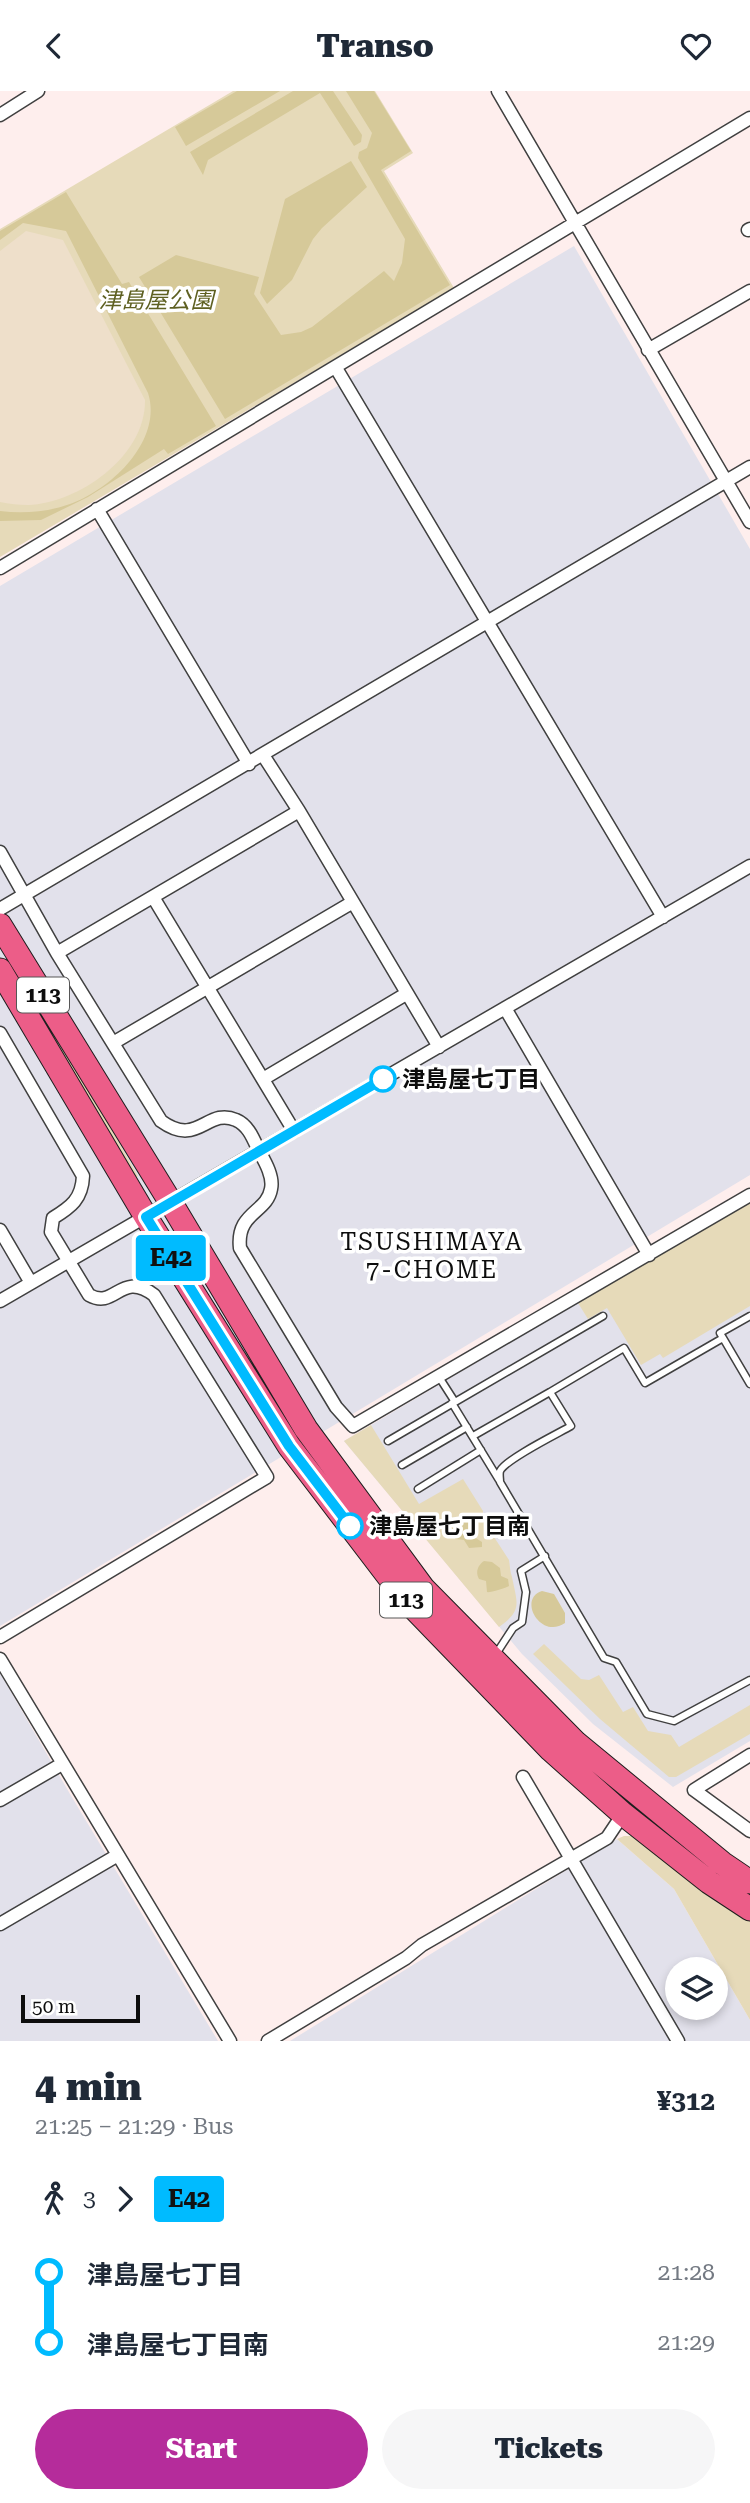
<!DOCTYPE html>
<html lang="en">
<head>
<meta charset="utf-8">
<style>
	body { margin:0; font-family:"Roboto Serif","Noto Sans JP",serif; background:#f6f6f7; color:#1f2937; height:100vh; display:flex; flex-direction:column; font-size:26px; white-space:nowrap }
	* { box-sizing:border-box; margin:0 }
	p { font-size:23px; color:#747a83 }
	.icon { flex:none; width:38px; height:38px; fill:none; stroke:currentColor; stroke-width:2; stroke-linecap:round; stroke-linejoin:round }
	.map { position:relative; height:1950px; overflow:hidden }
	.panel { display:flex; flex-direction:column; background:#fff; flex:1 }
	.panel>* { flex:none }
	.badge { padding:0 14px; border-radius:5px; font-size:24px; line-height:46px }
	.controls { position:absolute; left:665px; top:1866px; display:grid; gap:14px }
	.controls a { display:grid; place-items:center; width:63px; height:63px; border-radius:50%; background:#fff; box-shadow:0 4px 10px #0003; font-size:35px }
	.scale { position:absolute; left:21px; bottom:18px; width:119px; box-sizing:border-box; padding-left:7px; border:4px solid #0d0d0d; border-top:0; font-size:19px; line-height:24px; white-space:nowrap; color:#0d0d0d; -webkit-text-stroke:5px #fff; paint-order:stroke }
	.map>.badge { position:absolute; translate:-50% -50%; box-shadow:0 0 0 4px #fff }
	.legs { display:flex; align-items:center; gap:10px; height:77px; padding:0 35px; font-size:23px }
	.legs p { margin-inline-start:auto }
	.overview { display:flex; align-items:center; justify-content:space-between; height:119px; padding:0 35px }
	h1 { font-size:38px; font-weight:800; line-height:52px }
	.primary-button { display:flex; gap:14px; margin-top:auto; padding:14px 35px }
	.primary-button a { flex:1; height:80px; border-radius:42px; background:#b52c9b; color:#fff; font-size:28px; font-weight:800; line-height:80px; text-align:center }
	.primary-button a+a { background:#f6f6f7; color:#1f2937 }
	ul { padding:0 35px; list-style:none }
	li { display:flex; align-items:center; gap:24px; height:70px; font-size:26px }
	li i { display:grid; place-items:center; width:10px; height:100%; margin:0 9px; background:currentColor }
	li i::after { content:''; width:18px; height:18px; margin:-9px; border:5px solid; border-radius:50%; background:#fff }
	li p { margin-inline-start:auto }
	li:first-child i { background:linear-gradient(#0000 50%,currentColor 0) }
	li:last-child i { background:linear-gradient(currentColor 50%,#0000 0) }
	header { display:flex; justify-content:space-between; align-items:center; height:91px; padding:0 35px; background:#fff; font-size:32px; font-weight:800 }
	.map>svg:first-child { display:block }
	.industrial { fill:#e2e1eb; fill-rule:evenodd }
	.green { fill:#e6dab9 }
	.forest { fill:#d6c999 }
	.pitch { fill:#eedfca }
	.lines { fill:none; stroke-linecap:round; stroke-linejoin:round }
	.lane-casing { stroke:#404040; stroke-width:9 }
	.street-casing { stroke:#404040; stroke-width:15 }
	.highway-casing { stroke:#1e1e1e; stroke-width:25 }
	.lane { stroke:#fff; stroke-width:6 }
	.street { stroke:#fff; stroke-width:12 }
	.highway { stroke:#ec5d88; stroke-width:23 }
	.line-1-casing { stroke:#fff; stroke-width:16 }
	.line-1 { stroke:#0bf; stroke-width:10 }
	.stop-1-dot { fill:#fff; stroke:#0bf; stroke-width:3.5 }
	.labels { text-anchor:middle; dominant-baseline:central; stroke-width:7; stroke-linejoin:round; paint-order:stroke }
	.shield { fill:#fff; stroke:#565656; stroke-width:2 }
	.shield-label { font-size:21px; font-weight:bold; fill:#0d0d0d }
	.park-label { font-size:23px; font-style:italic; fill:#5e6021; stroke:#fff }
	.stop-label { font-size:23px; font-weight:bold; fill:#0d0d0d; stroke:#fff; text-anchor:start }
	.neighbourhood-label { font-size:24px; letter-spacing:2px; fill:#0d0d0d; stroke:#fff }
</style>
</head>
<body>
<header><svg class="icon" aria-label="back" viewBox="0 0 24 24"><path d="M15 5l-7 7 7 7"/></svg>Transo<svg class="icon" aria-label="heart" viewBox="0 0 24 24"><path d="M12 20l-8-8c-3-5 5-10 8-4 3-6 11-1 8 4z"/></svg></header>
<div class="map">
<svg width="750" height="1950" viewBox="0 0 750 1950">
	<rect width="100%" height="100%" fill="#feeeed"/>
	<path class="industrial" d="M574,155L750,458V1084L0,1535V495Z
		M750,1110V1650L673,1696L593,1633L522,1563L344,1350Z
		M0,1582L70,1703L218,1950H0Z
		M617,1748L674,1798L750,1929V1950H290ZM677,1878H716V1916H677Z"/>
	<path class="green" d="M233,0H375L413,62L384,80L454,197L0,466V138Z
		M0,855L78,972L103,1024L138,1085L136,1087Z
		M750,1110V1215L663,1267L660,1263L641,1274L607,1217L588,1228L578,1212Z
		M371,1334L419,1413L463,1388L483,1420V1429L509,1469C510,1475 510,1481 512,1486C517,1512 523,1519 499,1536L344,1350Z
		M544,1553L581,1588L589,1589L599,1584L623,1621L633,1616L648,1640L671,1644L679,1656L750,1614V1643L676,1686H669L600,1628L533,1563Z
		M624,1745H637L714,1806L750,1830V1929L674,1798L617,1748Z"/>
	<path class="forest" d="M237,0H280L186,55L175,36Z
		M293,0H333L362,44L361,51L354,55L320,2L208,69L203,84L190,61Z
		M346,0H374L411,60L381,79L450,194L225,328L139,186L176,164L259,186L254,203L281,244L301,241L312,236L384,180L394,190L402,172L405,148L358,67L359,61L367,57L372,42Z
		M351,70L367,96L322,137L313,148L292,189L267,213L260,202L285,108Z
		M66,101L122,193L129,191L216,335L168,363L164,358L88,406L41,429L0,430V420C23,423 48,421 70,413C112,398 163,349 148,302L66,140L23,132L0,149V140Z
		M458,1428L469,1430L472,1437L471,1444L482,1451V1456L469,1457L464,1449L455,1448L454,1442L449,1441L452,1437L450,1432Z
		M484,1470L492,1471L500,1477L501,1485L508,1488L509,1495C506,1497 489,1502 487,1501L486,1490L479,1488C475,1481 478,1474 484,1470Z
		M542,1500L554,1503L565,1522V1532C541,1549 517,1508 542,1500Z"/>
	<path class="pitch" d="M26,140L63,149L145,309C146,365 79,412 28,414C19,414 9,413 0,411V160Z"/>
	<g class="lines">
		<defs>
			<path id="lane" d="M750,1225L720,1242L723,1247L645,1292L624,1257L550,1301L571,1335C557,1343 506,1368 500,1380C499,1383 500,1387 500,1391L604,1567L616,1571L647,1623L674,1630L750,1589
				M723,1247L750,1293
				M439,1286L455,1311
				M452,1312L499,1389
				M473,1345L550,1301
				M388,1350L603,1225
				M402,1374L467,1336
				M418,1398L481,1359
				M496,1563L513,1537L522,1531L526,1501L521,1480L545,1465"/>
			<path id="street" d="M498,0L750,431
				M0,24L38,0
				M748,139L750,138
				M648,259L750,200
				M336,277L663,826
				M97,418L249,673
				M0,477L750,27
				M263,664L299,720L439,956
				M0,761L57,862L161,1030C198,1057 207,1016 236,1029C248,1034 253,1047 258,1058C264,1069 274,1085 271,1098C267,1122 236,1121 240,1157L336,1316L353,1335L750,1104
				M153,806L294,1040
				M0,818L750,376
				M57,862L299,720
				M505,917L649,1164
				M0,942L83,1085C82,1108 71,1116 53,1127L51,1141L89,1204C116,1219 120,1179 154,1204L267,1386L0,1546
				M113,952L353,811
				M263,988L406,903
				M0,1139L31,1192
				M0,1210L750,775
				M0,1568L230,1950
				M750,1664L694,1699L750,1740
				M523,1686L678,1950
				M0,1709L62,1673
				M0,1833L118,1764
				M268,1950L406,1867L422,1854L607,1747L623,1723"/>
			<path id="highway" d="M0,834L171,1112L306,1338L423,1497L576,1652L722,1772L750,1791
				M0,879L146,1126L289,1355L408,1511L551,1659L623,1723L709,1791L750,1818"/>
		</defs>
		<use href="#lane" class="lane-casing"/>
		<use href="#street" class="street-casing"/>
		<use href="#highway" class="highway-casing"/>
		<use href="#lane" class="lane"/>
		<use href="#street" class="street"/>
		<use href="#highway" class="highway"/>
	</g>
	<g class="lines">
		<defs>
			<path id="line-1" d="M350,1435L289,1355L146,1126L383,988"/>
		</defs>
		<use href="#line-1" class="line-1-casing"/>
		<use href="#line-1" class="line-1"/>
	</g>
	<g class="stop-1-dot">
		<circle cx="383" cy="988" r="12"/>
		<circle cx="350" cy="1435" r="12"/>
	</g>
	<g class="labels">
		<g class="shield">
			<rect x="17" y="886.5" width="52" height="35" rx="5"/>
			<rect x="380" y="1491.5" width="52" height="35" rx="5"/>
		</g>
		<g class="shield-label">
			<text x="43" y="904">113</text>
			<text x="406" y="1509">113</text>
		</g>
		<g class="park-label">
			<text x="156" y="209">津島屋公園</text>
		</g>
		<g class="stop-label">
			<text x="402" y="988">津島屋七丁目</text>
			<text x="369" y="1435">津島屋七丁目南</text>
		</g>
		<g class="neighbourhood-label">
			<text x="432" y="1151">TSUSHIMAYA<tspan x="432" dy="28">7-CHOME</tspan></text>
		</g>
	</g>
</svg>
<div class="controls">
<a><svg class="icon" aria-label="layers" viewBox="0 0 24 24"><path d="M12 4l9 5-9 5-9-5zM3 14l9 5 9-5"/></svg></a>
</div>
<div class="scale">50 m</div>
<b class="badge" style="left:171px;top:1167px;background:#0bf;color:#111">E42</b>
</div>
<section class="panel">
<div class="overview"><div><h1>4 min</h1><p>21:25 – 21:29 · Bus</p></div><b>¥312</b></div>
<div class="legs"><svg class="icon" aria-label="walk" viewBox="0 0 24 24"><circle cx="13" cy="4" r="2"/><path d="M13 8l-2 6 4 7M11 14l-3 7M7 12l3-4h3l4 4"/></svg>3<svg class="icon" aria-label="forward" viewBox="0 0 24 24"><path d="M9 5l7 7-7 7"/></svg><b class="badge" style="background:#0bf;color:#111">E42</b></div>
<ul>
<li><i style="color:#0bf"></i><b>津島屋七丁目</b><p>21:28</p></li>
<li><i style="color:#0bf"></i><b>津島屋七丁目南</b><p>21:29</p></li>
</ul>
<div class="primary-button"><a>Start</a><a>Tickets</a></div>
</section>
</body>
</html>
